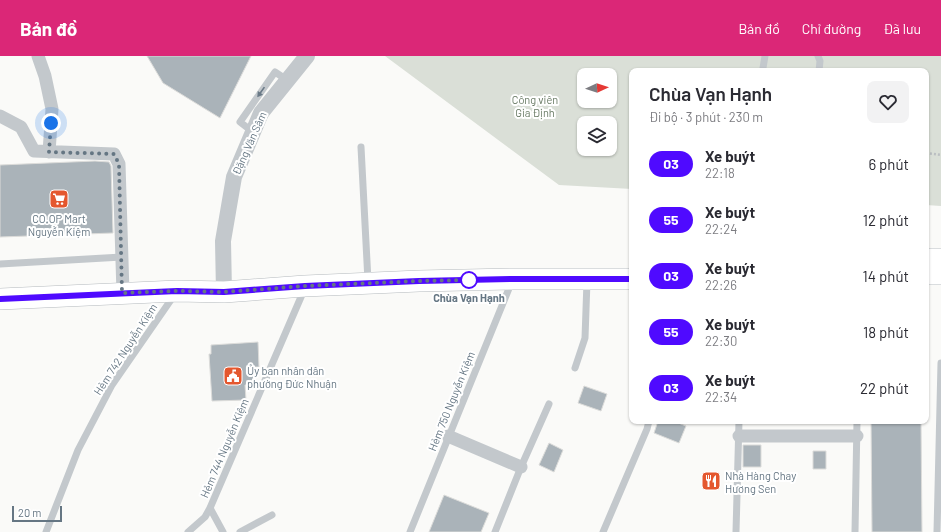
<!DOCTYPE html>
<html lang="vi">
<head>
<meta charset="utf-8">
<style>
	body { margin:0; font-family:Barlow,sans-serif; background:#f2f2f3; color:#2b2b33; height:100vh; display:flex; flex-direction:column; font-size:15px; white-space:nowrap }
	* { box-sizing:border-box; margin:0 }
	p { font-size:13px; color:#7c7c81 }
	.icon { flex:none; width:22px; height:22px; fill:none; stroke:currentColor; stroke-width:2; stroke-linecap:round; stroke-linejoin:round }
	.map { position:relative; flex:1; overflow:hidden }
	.sheet { position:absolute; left:629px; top:12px; width:300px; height:356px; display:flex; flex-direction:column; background:#fff; border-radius:8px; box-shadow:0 1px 3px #0004 }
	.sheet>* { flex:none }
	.badge { padding:0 8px; border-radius:13px; font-size:14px; line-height:26px }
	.needle { width:26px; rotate:87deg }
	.tools { position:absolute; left:577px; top:12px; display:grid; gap:8px }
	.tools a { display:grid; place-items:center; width:40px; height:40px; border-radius:8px; background:#fff; box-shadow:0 1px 3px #0004; font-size:20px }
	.scale { position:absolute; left:12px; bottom:10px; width:50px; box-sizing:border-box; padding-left:4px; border:2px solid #657683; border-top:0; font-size:11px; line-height:14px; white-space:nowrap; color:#657683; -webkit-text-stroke:3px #fff; paint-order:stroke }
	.you { position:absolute; width:20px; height:20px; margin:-10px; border:3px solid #fff; border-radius:50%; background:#1a73e8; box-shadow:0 0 0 6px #1a73e833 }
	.map>.badge { position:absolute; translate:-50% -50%; box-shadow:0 0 0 2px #fff }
	.round { display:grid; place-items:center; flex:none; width:42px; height:42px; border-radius:8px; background:#f2f2f3 }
	.summary { display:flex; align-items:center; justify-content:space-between; height:68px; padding:0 20px }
	h1 { font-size:19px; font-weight:600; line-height:30px }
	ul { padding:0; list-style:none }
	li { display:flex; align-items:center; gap:12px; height:56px; padding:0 20px }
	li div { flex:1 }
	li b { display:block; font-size:15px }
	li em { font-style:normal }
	li .badge { min-width:44px; font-weight:700; text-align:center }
	header { display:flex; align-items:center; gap:24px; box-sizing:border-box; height:56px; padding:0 20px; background:#db2777; color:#fff }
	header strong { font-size:19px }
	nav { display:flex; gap:22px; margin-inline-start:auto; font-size:14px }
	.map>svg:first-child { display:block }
	.green { fill:#dadfd7; fill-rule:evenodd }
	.building { fill:#aab3b9; stroke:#dcdcda }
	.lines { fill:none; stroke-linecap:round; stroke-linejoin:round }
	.primary-casing { stroke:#b5babe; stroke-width:22 }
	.path { stroke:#bbbfc2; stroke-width:2.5; stroke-dasharray:2 2; stroke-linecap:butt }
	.service { stroke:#c3c8cc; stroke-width:7 }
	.minor { stroke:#c3c8cc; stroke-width:13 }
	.tertiary { stroke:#c3c8cc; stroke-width:16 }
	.primary { stroke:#fff; stroke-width:21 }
	.oneway { fill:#6a7a87 }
	.line-casing { stroke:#fff; stroke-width:9 }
	.line { stroke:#4f0aff; stroke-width:6 }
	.walk { stroke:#657683; stroke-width:4; stroke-dasharray:0 7.2 }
	.stop-dot { fill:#fff; stroke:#4f0aff; stroke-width:2 }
	.labels { text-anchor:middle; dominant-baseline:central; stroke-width:4; stroke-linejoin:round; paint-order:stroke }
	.park-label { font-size:11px; fill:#687a64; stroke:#fff }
	.street-label { font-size:11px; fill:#657683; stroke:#fff }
	.poi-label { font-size:11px; fill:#657683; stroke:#fff; text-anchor:start }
	.stop-label { font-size:11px; font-weight:bold; fill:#657683; stroke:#fff }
</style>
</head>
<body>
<header>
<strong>Bản đồ</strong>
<nav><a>Bản đồ</a><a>Chỉ đường</a><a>Đã lưu</a></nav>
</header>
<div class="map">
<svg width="941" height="476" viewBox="0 0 941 476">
	<rect width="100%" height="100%" fill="#fafaf8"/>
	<path class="green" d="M385,0H941V150L926,149V15H632V133L559,129ZM584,19H610V45H584ZM584,67H610V93H584Z"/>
	<path class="building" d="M147,0H251L220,62L163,27Z
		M95,105L109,106L111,110L113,177L0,181V109Z
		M258,286L259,311H255L256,328L245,329L246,344L212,345L209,298H211V289Z
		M584,330L607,338L601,355L578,347Z
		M658,365H673L686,370L679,387L654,377Z
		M871,365H921L922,476H872Z
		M549,387L563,394L554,416L539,409Z
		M743,389H761V411H743Z
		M813,395H826V413H813Z
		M444,439L489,457L481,476H429Z"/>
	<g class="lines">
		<defs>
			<path id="primary" d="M926,203H941
				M926,218H941
				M0,243L177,235L224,236L305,230L419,225L513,223H632"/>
		</defs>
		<use href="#primary" class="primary-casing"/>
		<path class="path" d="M926,97L941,99"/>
		<path class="service" d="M818,0L820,5L819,15
			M764,15L763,12L765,0
			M253,76L240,66L275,16L287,24
			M361,91L368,225
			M0,208L122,201
			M575,312L585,282L587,225
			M210,452L223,476
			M46,476L78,394L112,329L175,238
			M188,476L205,461L210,452L304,234
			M240,476L272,459
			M410,476L512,225
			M495,476L521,411L549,348
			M603,476L647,373L649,365
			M736,476L739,365
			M855,476L857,365
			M937,476L941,307"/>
		<path class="minor" d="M38,0L45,20L52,53L49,96
			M0,60L21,71L34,95L114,98L119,108L123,237
			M448,380L521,411
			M739,380H857"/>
		<path class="tertiary" d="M224,236L223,185L234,121L261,57L307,0"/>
		<use href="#primary" class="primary"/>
	</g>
	<defs><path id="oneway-solid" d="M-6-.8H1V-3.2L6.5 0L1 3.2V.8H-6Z"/></defs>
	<use class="oneway" href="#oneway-solid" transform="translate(261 36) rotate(125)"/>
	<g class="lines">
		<defs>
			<path id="line" d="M0,243L177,235L224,236L305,230L419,225L513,223H632"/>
		</defs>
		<use href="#line" class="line-casing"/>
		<use href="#line" class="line"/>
		<path class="walk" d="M51,67L49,96L114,98L119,108L122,237L177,235L224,236L305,230L419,225L469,224"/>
	</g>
	<defs>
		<symbol id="supermarket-square" viewBox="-11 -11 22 22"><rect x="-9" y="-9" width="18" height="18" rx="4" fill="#e4572e" stroke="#fff"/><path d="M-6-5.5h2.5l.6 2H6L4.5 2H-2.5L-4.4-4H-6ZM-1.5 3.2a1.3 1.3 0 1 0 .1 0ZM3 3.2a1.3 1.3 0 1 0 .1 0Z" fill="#fff"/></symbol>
		<symbol id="civic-square" viewBox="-11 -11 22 22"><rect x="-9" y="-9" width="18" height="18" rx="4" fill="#e4572e" stroke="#fff"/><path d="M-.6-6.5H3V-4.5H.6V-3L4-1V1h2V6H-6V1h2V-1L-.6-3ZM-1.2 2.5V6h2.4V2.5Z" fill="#fff"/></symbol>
		<symbol id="restaurant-square" viewBox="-11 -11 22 22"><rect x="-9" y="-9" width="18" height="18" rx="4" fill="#e4572e" stroke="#fff"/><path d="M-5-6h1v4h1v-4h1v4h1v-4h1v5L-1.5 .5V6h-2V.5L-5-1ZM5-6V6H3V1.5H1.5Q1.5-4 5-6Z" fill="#fff"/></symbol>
	</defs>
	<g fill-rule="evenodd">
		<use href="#supermarket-square" x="48" y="132" width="22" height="22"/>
		<use href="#civic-square" x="222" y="309" width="22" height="22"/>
		<use href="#restaurant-square" x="700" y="414" width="22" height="22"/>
	</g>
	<circle class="stop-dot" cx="469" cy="224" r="8"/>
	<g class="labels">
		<g class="park-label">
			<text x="535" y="43">Công viên<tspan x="535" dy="13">Gia Định</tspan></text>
		</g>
		<g class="street-label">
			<text transform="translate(249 87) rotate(-66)">Đặng Văn Sâm</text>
			<text transform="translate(125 293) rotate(-57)">Hẻm 742 Nguyễn Kiệm</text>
			<text transform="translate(451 345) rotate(-68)">Hẻm 750 Nguyễn Kiệm</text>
			<text transform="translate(224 392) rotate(-67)">Hẻm 744 Nguyễn Kiệm</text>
		</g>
		<g class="poi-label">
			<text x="59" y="162" text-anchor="middle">CO.OP Mart<tspan x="59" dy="13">Nguyễn Kiệm</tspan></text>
			<text x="247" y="314">Ủy ban nhân dân<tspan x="247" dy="13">phường Đức Nhuận</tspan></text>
			<text x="725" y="419">Nhà Hàng Chay<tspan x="725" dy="13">Hương Sen</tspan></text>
		</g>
		<g class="stop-label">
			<text x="469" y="241">Chùa Vạn Hạnh</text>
		</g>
	</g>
</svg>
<div class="tools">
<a><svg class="needle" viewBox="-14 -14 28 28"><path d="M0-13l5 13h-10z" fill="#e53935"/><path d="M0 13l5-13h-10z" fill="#7c7c81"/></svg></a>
<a><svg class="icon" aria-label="layers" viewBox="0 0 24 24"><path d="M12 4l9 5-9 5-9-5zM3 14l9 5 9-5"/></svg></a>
</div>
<div class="scale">20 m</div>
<div class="you" style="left:51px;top:67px"></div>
<section class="sheet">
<div class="summary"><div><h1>Chùa Vạn Hạnh</h1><p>Đi bộ · 3 phút · 230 m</p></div><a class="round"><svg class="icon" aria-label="heart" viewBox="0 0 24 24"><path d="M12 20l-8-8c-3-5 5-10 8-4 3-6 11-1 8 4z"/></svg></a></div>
<ul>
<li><span class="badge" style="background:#4f0aff;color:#fff">03</span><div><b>Xe buýt</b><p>22:18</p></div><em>6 phút</em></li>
<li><span class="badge" style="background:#4f0aff;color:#fff">55</span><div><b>Xe buýt</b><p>22:24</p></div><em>12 phút</em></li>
<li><span class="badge" style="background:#4f0aff;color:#fff">03</span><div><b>Xe buýt</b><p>22:26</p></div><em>14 phút</em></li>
<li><span class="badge" style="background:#4f0aff;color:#fff">55</span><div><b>Xe buýt</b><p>22:30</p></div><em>18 phút</em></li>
<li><span class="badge" style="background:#4f0aff;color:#fff">03</span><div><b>Xe buýt</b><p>22:34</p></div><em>22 phút</em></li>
</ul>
</section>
</div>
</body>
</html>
